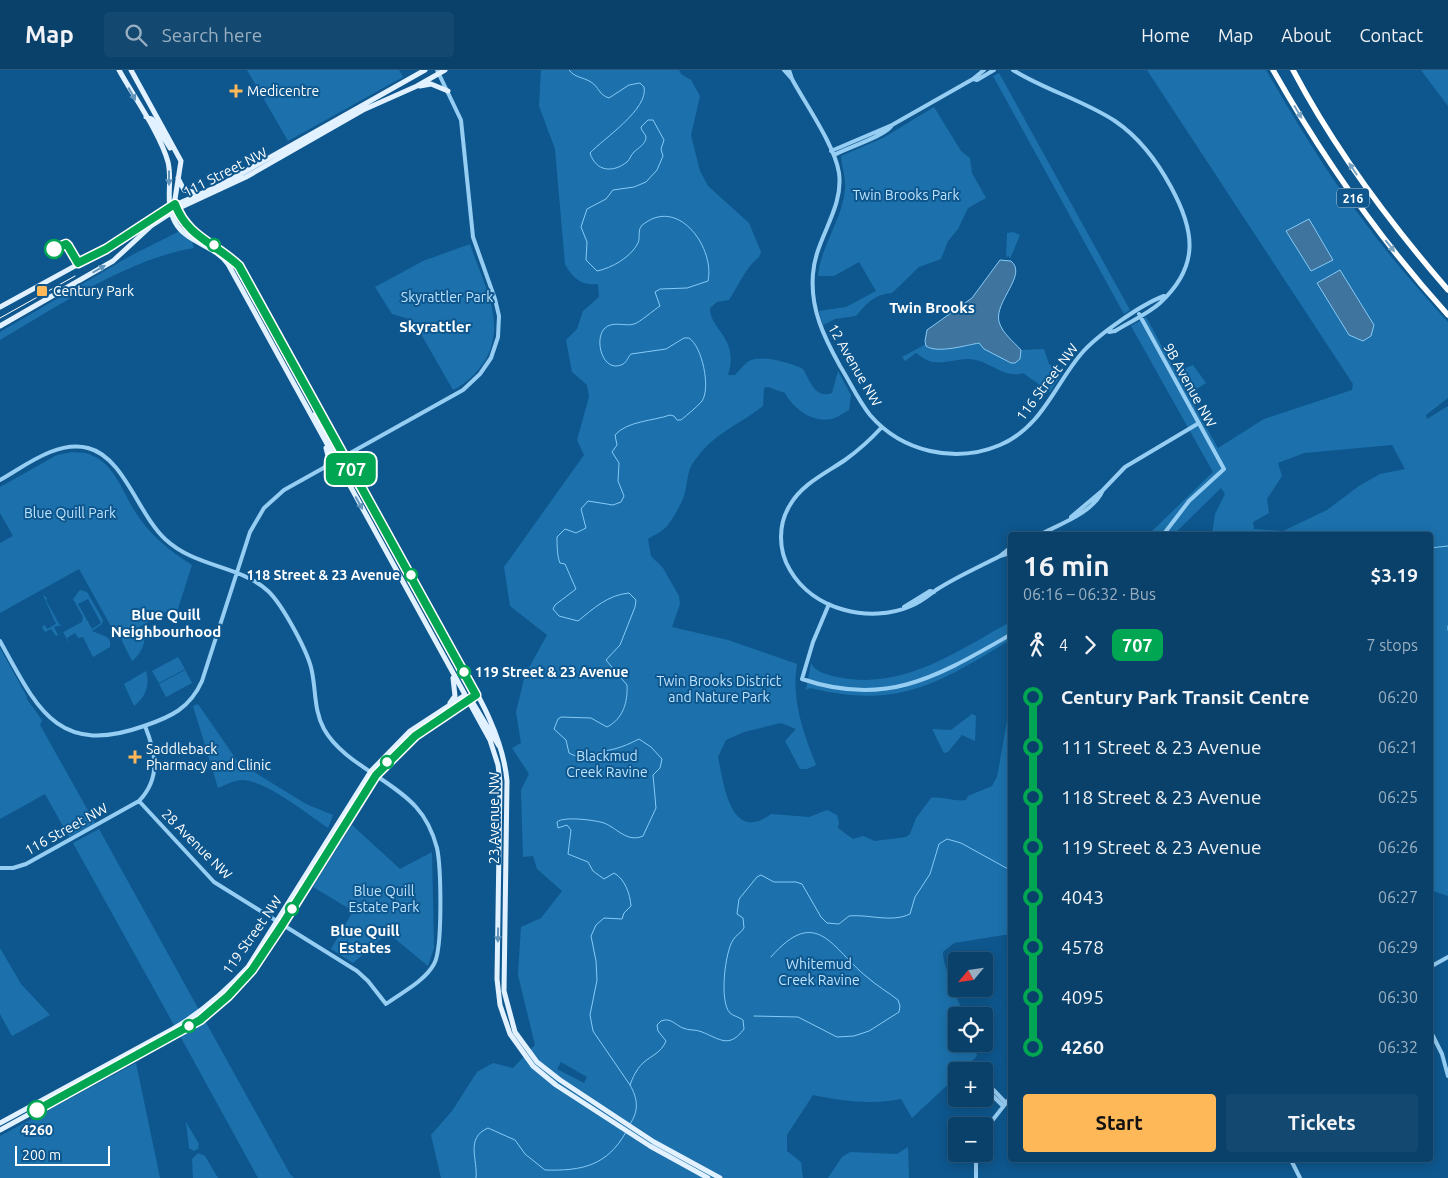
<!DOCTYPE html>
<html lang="en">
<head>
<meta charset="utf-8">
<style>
	body { margin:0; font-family:Ubuntu,sans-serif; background:#134870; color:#f1f3f6; height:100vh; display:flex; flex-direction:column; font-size:19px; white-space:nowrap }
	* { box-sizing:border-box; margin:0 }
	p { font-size:16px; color:#99afc1 }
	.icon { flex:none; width:28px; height:28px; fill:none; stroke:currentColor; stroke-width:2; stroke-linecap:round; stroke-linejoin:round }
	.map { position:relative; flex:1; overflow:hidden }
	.side { position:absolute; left:1008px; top:462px; width:425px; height:630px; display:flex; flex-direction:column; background:#0a416a; border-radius:5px; box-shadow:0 2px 12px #0003,0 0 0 1px #2a5a7e }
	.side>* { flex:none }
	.badge { padding:0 10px; border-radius:8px; font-size:18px; line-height:32px }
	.needle { width:32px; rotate:241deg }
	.buttons { position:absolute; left:948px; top:882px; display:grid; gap:10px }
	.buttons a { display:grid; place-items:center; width:45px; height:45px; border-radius:5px; background:#0a416a; box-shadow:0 2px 12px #0003,0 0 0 1px #2a5a7e; font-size:25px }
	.scale { position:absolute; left:15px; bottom:12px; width:95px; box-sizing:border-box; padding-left:5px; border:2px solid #fff; border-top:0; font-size:14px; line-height:18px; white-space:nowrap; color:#fff; -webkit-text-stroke:4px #0e578e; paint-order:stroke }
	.map>.badge { position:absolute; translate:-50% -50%; box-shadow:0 0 0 2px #fff }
	.legs { display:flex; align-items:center; gap:8px; height:55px; padding:0 15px; font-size:16px }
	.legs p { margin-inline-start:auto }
	.summary { display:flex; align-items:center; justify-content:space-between; height:85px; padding:0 15px }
	h1 { font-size:28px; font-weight:700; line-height:38px }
	.cta { display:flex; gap:10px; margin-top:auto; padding:10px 15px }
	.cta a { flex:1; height:58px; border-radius:5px; background:#ffb858; color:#111; font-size:20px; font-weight:700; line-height:58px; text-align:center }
	.cta a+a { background:#134870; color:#f1f3f6 }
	ul { padding:0 15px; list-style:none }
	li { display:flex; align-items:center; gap:18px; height:50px; font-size:19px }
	li i { display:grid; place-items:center; width:8px; height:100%; margin:0 6px; background:currentColor }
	li i::after { content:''; width:12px; height:12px; margin:-6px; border:4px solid; border-radius:50%; background:#0a416a }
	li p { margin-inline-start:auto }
	li:first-child i { background:linear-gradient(#0000 50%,currentColor 0) }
	li:last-child i { background:linear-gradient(currentColor 50%,#0000 0) }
	header { display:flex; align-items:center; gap:30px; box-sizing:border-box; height:70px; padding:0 25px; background:#0a416a; border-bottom:1px solid #2a5a7e }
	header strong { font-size:24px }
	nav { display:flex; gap:28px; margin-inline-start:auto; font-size:18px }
	.search { width:350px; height:45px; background:#134870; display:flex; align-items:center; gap:12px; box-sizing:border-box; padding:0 18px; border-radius:5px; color:#99afc1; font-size:19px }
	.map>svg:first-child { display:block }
	.green { fill:#1c71ac; fill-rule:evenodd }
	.water { fill:#3e749d; stroke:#86caf7 }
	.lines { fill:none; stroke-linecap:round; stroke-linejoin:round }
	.stream { stroke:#86caf7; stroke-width:1 }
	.minor { stroke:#96cdf3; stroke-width:4 }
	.major { stroke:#e2f1ff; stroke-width:5 }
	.highway { stroke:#fff; stroke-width:5.5 }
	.tram { stroke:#fff; stroke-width:1 }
	.oneway { fill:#6395bb }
	.oneway2 { fill:#7aa3c1 }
	.line-1-casing { stroke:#fff; stroke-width:11 }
	.line-1 { stroke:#00a651; stroke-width:8 }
	.poi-dot { fill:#ffb858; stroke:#0e578e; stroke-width:2 }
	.stop-1-dot { fill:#fff; stroke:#00a651; stroke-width:2.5 }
	.labels { text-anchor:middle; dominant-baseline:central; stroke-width:4; stroke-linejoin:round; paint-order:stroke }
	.shield { fill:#0e578e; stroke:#b7cddd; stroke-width:1 }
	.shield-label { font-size:12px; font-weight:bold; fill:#fff }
	.poi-label { font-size:14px; fill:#fff; stroke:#0e578e; text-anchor:start }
	.street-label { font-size:14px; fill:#fff; stroke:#0e578e }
	.park-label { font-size:14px; fill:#bde3fe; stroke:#0e578e }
	.stop-label { font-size:14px; font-weight:bold; fill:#fff; stroke:#0e578e; text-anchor:end }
	.neighbourhood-label { font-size:15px; font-weight:bold; fill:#fff; stroke:#0e578e }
</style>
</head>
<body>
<header>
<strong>Map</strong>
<div class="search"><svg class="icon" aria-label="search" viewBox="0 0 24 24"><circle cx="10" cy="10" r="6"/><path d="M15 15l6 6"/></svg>Search here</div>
<nav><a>Home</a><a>Map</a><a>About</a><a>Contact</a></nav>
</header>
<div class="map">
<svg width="1448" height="1108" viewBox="0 0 1448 1108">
	<rect width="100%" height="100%" fill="#0e578e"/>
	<path class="green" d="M247,0H399L403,7L288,71Z
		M541,0H679L681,4L691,10L700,26L691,65L700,101L708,116L749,153L761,182L759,187C745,198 739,215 729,230L717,232L710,238C709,259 740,268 728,305H735C739,301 744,294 749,291C762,284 791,293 803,299C810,311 815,329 832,323L838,301L851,325L849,340C843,343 837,348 831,349C812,353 793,338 785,323L768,317L764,318L763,336C736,357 713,363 693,393C686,403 688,415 684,426C681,434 673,449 667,456C663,461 654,465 648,469L651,486L663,498L679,526L680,534L672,557L728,570L797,594C791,630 803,662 816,695L807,699H800L785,671L796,659L781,653L744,662L726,670L718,687C724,716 731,774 771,744L809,747L827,740L837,745L839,752L838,758L853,769L863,766L875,771L906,767L910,764L916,748L931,728C943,726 954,732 966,730L968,726L992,716L997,707L1010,634V864L954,873L943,882C942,894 959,931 964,946H956V974H973L977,986L962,1001H956V1007L912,1048L901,1029C871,1035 843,1031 813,1025L787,1065V1081L801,1092L803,1108H441L431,1065L452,1041L477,1002L493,993L513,998L535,975L518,905L521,857L541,848L562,821L537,799L533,786L523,787L521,720L529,704L512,678L521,673L516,642L525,605L547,565L510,536L504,497L584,385L577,370L589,327L587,315L572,302L566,270L577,259L583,241L599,227L598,214C582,216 572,208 565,194L555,79L539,36ZM561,992L587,1007L584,1013L557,999Z
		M1147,0H1266C1296,51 1326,103 1363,150C1389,186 1418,219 1448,252V328L1426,345L1427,349L1448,336V826L1430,820V465H1212L1215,444L1225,424L1221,418L1173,465H1148L1213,402L1131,256L1146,247L1176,302L1193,295L1206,313L1188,325L1218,378L1264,349L1352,320L1353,314ZM1392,375L1405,399L1380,404L1359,416L1327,440L1283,461L1254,459L1253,452L1269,443L1267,429L1282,406L1278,393L1304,383Z
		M1421,0H1448V36Z
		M999,3L1130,240L1124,244L993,6Z
		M934,37L961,81L970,88L972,103L986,128L968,138L958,159L948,171L941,189L919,197L892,223C875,224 867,233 856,246L835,249L823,255L819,241L846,237L876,221L859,192L834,206H818C821,175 842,150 845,120C846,108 842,97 841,86L883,68Z
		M188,157L194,178C128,189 58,236 0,270V262L132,185Z
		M1013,162L1020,165L1010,189L1009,186L1006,187L1007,166V163Z
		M470,174C482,212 507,250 486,289C478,302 467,313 453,320L413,250L392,244L375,217L423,191Z
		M979,272L984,279L1015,293L1021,288V280L1044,279L1049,294L1062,303L1050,322L1023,303C1006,309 991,293 976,290C960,286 945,296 929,291C924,289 921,286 916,283L905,291L902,287L926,274L947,278L968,276Z
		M72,382C78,383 86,382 91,385C116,394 125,429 140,449C154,468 171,482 192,495L176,545L173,538L118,569L79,499L0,543V473L13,466L0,443V417L57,385Z
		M80,520L87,522L103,550L102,554L92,561L107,567L110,571V577L93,587L83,567L78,568L75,563L67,568L71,576L63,562L56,566L51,559L45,562L42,557L45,555L47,559L56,554L43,525L47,528L46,530L59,554L62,555L54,557L58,565L82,552L83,547L73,529ZM88,529L101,553L92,559L78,534Z
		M1010,552V570C936,615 898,639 810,618L806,620L811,593C815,602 828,605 837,607C902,621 956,582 1010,552Z
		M143,557C147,570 143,582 132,591L121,569Z
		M0,578L27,627L26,628L42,650L40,655L95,753L69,767L45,724L0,749Z
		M178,587L185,599L159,613L152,601Z
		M185,600L192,613L166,627L159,614Z
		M146,601C150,615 146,627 134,636L124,614Z
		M198,634L238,692L306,734L333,745L328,758C307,744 269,713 244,710C236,709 225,715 218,718L193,636Z
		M972,644L976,646L975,671L962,665L948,682L944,683L932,659L951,660Z
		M352,755L400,799L432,782L434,878L428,896L388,863L353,893L331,879L353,841L313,817Z
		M99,759L199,940L174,955L73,773Z
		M0,878L21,914L50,945L12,966L0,944Z
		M204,949L290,1104L294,1108H258L179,964Z
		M136,993L160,1108H0V1066Z
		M186,1052L199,1074L198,1079L194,1081L189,1078Z
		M908,1077L909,1108H828L842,1087L850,1082L897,1084Z
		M198,1083L205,1086L218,1108H193L192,1089Z"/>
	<path class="water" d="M1309,149L1333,190L1311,201L1286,161Z
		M1000,190L1011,191C1028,205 994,231 999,252C1003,264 1013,271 1021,280L1020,289L1015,293H1011L984,279L979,273C967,275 937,284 926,276L925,271L927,260L972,228Z
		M1340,200L1374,255L1371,266L1363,271L1349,265L1317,213Z"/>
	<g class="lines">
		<path class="stream" d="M569,0C575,8 583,7 591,12C599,17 599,25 609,28L629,15L640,13L644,17C649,39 603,69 590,83C596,102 613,103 627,92C630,89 631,85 634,82C638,78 646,74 646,67C645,63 641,61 641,57L648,50H653L664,70L661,79L663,86L657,100L646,112L634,117L613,120L606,129L587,139L581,157L587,172L586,190L597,201C612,198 631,187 638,173C641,166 636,158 645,153C680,128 715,179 708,211L687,218L660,219L655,222L660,236C655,239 639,253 634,254C625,257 612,250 604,259C594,271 603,302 621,295C627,293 627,288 631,284L666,279L684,268H689C702,276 711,318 702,331C696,338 688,344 681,350H677L674,346L670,345C653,351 627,351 615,365L617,375L612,382L619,393L618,411L624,426L621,432L613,435L588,431L581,439L586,458L576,463L565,459L557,467C557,475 557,486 560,493L565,494L576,519L555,535L553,539L559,546L578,551C594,538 608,525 629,523L636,530L635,537L620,575L606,590L627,615C628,632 623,649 607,657L591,648L561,647L558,649L554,659L566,670L569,683C586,692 589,683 604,681C618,679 627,675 639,669L651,677L662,689L660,698L653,705L656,738L643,766C627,773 617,758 604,753C595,750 563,746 557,752L558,758L567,755L571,760L568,784L588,792L593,801L604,809L614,803C625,809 630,824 631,836L624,843L622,849L604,848L596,855L591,866L596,891L597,910L590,945L593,961L630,1015
			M1430,478L1448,476
			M1448,556V560
			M754,946L798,947L837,967L854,966L869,961L899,942L900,936L898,930C888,922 877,916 867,907C832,879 817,834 771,887
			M630,1054C639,1041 638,1029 630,1015C633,1007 636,1000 643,993C652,985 661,983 666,971L658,961L657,955L661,951C671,947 675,955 683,958C689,961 696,959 702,962C720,969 729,979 744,959L743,950C739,947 733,946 730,943C719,932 725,882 733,870C736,865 741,863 744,858L743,848L737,844L739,829L757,807L761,805L774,812H796L802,814L821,847L827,853L839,854L849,846C869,844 891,853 910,844L915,827L930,804L939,774L947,769L961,773L1010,800
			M476,1108C478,1089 465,1068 488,1058L515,1070L525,1084L545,1100C582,1101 607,1096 626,1062"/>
		<path class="minor" d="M784,0L792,9
			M789,0L792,9C806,35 835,76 839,103C844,139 815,169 813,204C810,239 824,267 840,296C850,312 858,330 870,345C902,382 955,394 1000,375C1042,357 1054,316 1081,284C1097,265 1142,234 1164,226
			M1013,0C1045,20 1083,30 1115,51C1140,68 1157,91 1171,117C1195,161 1200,196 1160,233C1148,244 1129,252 1115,261L1109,262
			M973,9L977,10L994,0
			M831,81L892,55L973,9L984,0
			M834,85C846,78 888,65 892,55
			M1139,244L1224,399L1189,431L1163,465
			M882,357C871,369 859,380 845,390C826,403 802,414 790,435C778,454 778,480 790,500C813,540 870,554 911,536C921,532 928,526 936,520C956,507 979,497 1000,486L1010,483
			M0,410C25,396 57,370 88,378C124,387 138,444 165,469C196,498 240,495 268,521C282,534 309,583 312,602C316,621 314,641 324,659C342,692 391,709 416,737C426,748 433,763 437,778C441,797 443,879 434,894C425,911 401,923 386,934L368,911L357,901L214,812L139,731
			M1071,447L1103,420L1125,397L1199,353
			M1039,465C1060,454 1093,443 1103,420
			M1000,486L1010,478
			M829,534L813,572L802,609C887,638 938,606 1010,565
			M904,537L930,521L934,522
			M0,571C37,638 57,687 144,656C171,647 190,638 202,611L250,462L264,438L284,420L463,320L480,304L491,288L498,267L499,246L495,229L473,167L461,50L437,0
			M0,798H13L26,794L139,731C161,708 156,683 145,656
			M1430,897L1448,887
			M1430,960L1442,984L1448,1006
			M971,997L975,1001
			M968,1000L969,1001
			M984,1010L1005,1032
			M984,1017L1002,1035
			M984,1061L1010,1028
			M1291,1090L1300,1108
			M976,1108V1084"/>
		<path class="major" d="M119,0C134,27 160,63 168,92C173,113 164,132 175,152C186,173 215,175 228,194L490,670L498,695L500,712L497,909L500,935L510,964L533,996L556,1015L650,1076L708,1108
			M131,0L181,91L175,129L179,145L191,161L216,176L239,196C304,316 373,433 438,553C464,603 502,655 507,711L504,921L515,962L537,992L560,1010L654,1072L720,1108
			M420,16L431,14L448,21
			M146,47L152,49L170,78
			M178,108L184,120L197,123
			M0,237L106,179L168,138L221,115L425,0
			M0,256L113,191L151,156L177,139L246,107L363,40L417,16L445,0
			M314,345L337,382L344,386
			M336,391L339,390L372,438
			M326,396L328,386L326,378
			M470,628L499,676
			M450,633L455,626L453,608
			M0,1053L173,959C202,942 225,922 248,897L371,701L410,661L465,625
			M0,1060L165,970L200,950L228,926L252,900L282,855L376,705L415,666L476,625"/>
		<path class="highway" d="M1273,0C1323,88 1380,170 1448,245
			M1293,0C1335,80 1389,152 1448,220"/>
		<path class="tram" d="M0,248L75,206"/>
	</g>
	<defs><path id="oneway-solid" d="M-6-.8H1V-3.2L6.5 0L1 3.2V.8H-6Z" transform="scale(1.25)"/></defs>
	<g class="oneway">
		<use href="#oneway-solid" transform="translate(132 24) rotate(61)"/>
		<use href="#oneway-solid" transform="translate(169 108) rotate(90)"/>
		<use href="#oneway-solid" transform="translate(99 199) rotate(-30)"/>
		<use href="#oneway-solid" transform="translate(359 433) rotate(61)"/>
		<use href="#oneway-solid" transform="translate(498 865) rotate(91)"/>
	</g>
	<g class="oneway2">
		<use href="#oneway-solid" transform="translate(1298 42) rotate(59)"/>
		<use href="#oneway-solid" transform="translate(1353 99) rotate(-124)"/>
		<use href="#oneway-solid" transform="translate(1390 176) rotate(52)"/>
	</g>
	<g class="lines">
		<defs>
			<path id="line-1" d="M37,1040L200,950L228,926L252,900L282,855L376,705L415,666L476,625L239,196C215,173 187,167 175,134L106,179L78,193L68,176L66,174L54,179"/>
		</defs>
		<use href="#line-1" class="line-1-casing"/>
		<use href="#line-1" class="line-1"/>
	</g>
	<g class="poi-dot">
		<path d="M233.5 13.5h5v5h5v5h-5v5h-5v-5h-5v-5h5z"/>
		<rect x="36" y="215" width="12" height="12" rx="2.5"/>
		<path d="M132.5 679.5h5v5h5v5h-5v5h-5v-5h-5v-5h5z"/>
	</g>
	<g class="stop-1-dot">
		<circle cx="214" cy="175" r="6"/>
		<circle cx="54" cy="179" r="9"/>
		<circle cx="411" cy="505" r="6"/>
		<circle cx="464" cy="602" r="6"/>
		<circle cx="387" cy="692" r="6"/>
		<circle cx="292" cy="839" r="6"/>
		<circle cx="189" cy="956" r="6"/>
		<circle cx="37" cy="1040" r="9"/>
	</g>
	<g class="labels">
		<rect class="shield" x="1337" y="118.5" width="32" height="19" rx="4"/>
		<g class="shield-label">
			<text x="1353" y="128">216</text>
		</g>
		<g class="poi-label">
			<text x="247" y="21">Medicentre</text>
			<text x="53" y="221">Century Park</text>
			<text x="146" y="679">Saddleback<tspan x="146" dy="16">Pharmacy and Clinic</tspan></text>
		</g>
		<g class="street-label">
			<text transform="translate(225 102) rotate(-27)">111 Street NW</text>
			<text transform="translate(855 295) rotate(60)">12 Avenue NW</text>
			<text transform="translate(1047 312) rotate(-53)">116 Street NW</text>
			<text transform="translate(1190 315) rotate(61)">9B Avenue NW</text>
			<text transform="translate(494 748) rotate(-90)">23 Avenue NW</text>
			<text transform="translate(66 759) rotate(-29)">116 Street NW</text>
			<text transform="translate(197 774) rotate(45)">28 Avenue NW</text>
			<text transform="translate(252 865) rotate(-55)">119 Street NW</text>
		</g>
		<g class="park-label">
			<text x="906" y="125">Twin Brooks Park</text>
			<text x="447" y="227">Skyrattler Park</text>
			<text x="70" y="443">Blue Quill Park</text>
			<text x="719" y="611">Twin Brooks District<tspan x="719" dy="16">and Nature Park</tspan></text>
			<text x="607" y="686">Blackmud<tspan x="607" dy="16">Creek Ravine</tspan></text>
			<text x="384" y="821">Blue Quill<tspan x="384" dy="16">Estate Park</tspan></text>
			<text x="819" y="894">Whitemud<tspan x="819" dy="16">Creek Ravine</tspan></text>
		</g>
		<g class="stop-label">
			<text x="400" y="505">118 Street &amp; 23 Avenue</text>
			<text x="475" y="602" text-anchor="start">119 Street &amp; 23 Avenue</text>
			<text x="37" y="1060" text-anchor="middle">4260</text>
		</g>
		<g class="neighbourhood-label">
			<text x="932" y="237">Twin Brooks</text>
			<text x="435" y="256">Skyrattler</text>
			<text x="166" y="544">Blue Quill<tspan x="166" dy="17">Neighbourhood</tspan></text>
			<text x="365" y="860">Blue Quill<tspan x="365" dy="17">Estates</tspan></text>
		</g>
	</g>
</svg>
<div class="buttons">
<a><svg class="needle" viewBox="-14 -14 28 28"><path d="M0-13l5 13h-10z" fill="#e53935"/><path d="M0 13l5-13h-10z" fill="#99afc1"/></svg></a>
<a><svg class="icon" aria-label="locate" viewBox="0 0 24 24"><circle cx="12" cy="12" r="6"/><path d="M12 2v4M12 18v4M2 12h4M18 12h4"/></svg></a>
<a>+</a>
<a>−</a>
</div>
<div class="scale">200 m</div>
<b class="badge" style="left:351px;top:399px;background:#00a651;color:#fff">707</b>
<section class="side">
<div class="summary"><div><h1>16 min</h1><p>06:16 – 06:32 · Bus</p></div><b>$3.19</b></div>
<div class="legs"><svg class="icon" aria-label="walk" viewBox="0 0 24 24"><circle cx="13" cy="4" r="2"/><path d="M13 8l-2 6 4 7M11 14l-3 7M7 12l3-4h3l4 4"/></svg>4<svg class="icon" aria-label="forward" viewBox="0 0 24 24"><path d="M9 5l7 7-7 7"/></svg><b class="badge" style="background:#00a651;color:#fff">707</b><p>7 stops</p></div>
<ul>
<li><i style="color:#00a651"></i><b>Century Park Transit Centre</b><p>06:20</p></li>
<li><i style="color:#00a651"></i><span>111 Street &amp; 23 Avenue</span><p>06:21</p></li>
<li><i style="color:#00a651"></i><span>118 Street &amp; 23 Avenue</span><p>06:25</p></li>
<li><i style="color:#00a651"></i><span>119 Street &amp; 23 Avenue</span><p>06:26</p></li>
<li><i style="color:#00a651"></i><span>4043</span><p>06:27</p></li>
<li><i style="color:#00a651"></i><span>4578</span><p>06:29</p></li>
<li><i style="color:#00a651"></i><span>4095</span><p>06:30</p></li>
<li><i style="color:#00a651"></i><b>4260</b><p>06:32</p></li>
</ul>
<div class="cta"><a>Start</a><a>Tickets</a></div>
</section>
</div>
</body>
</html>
